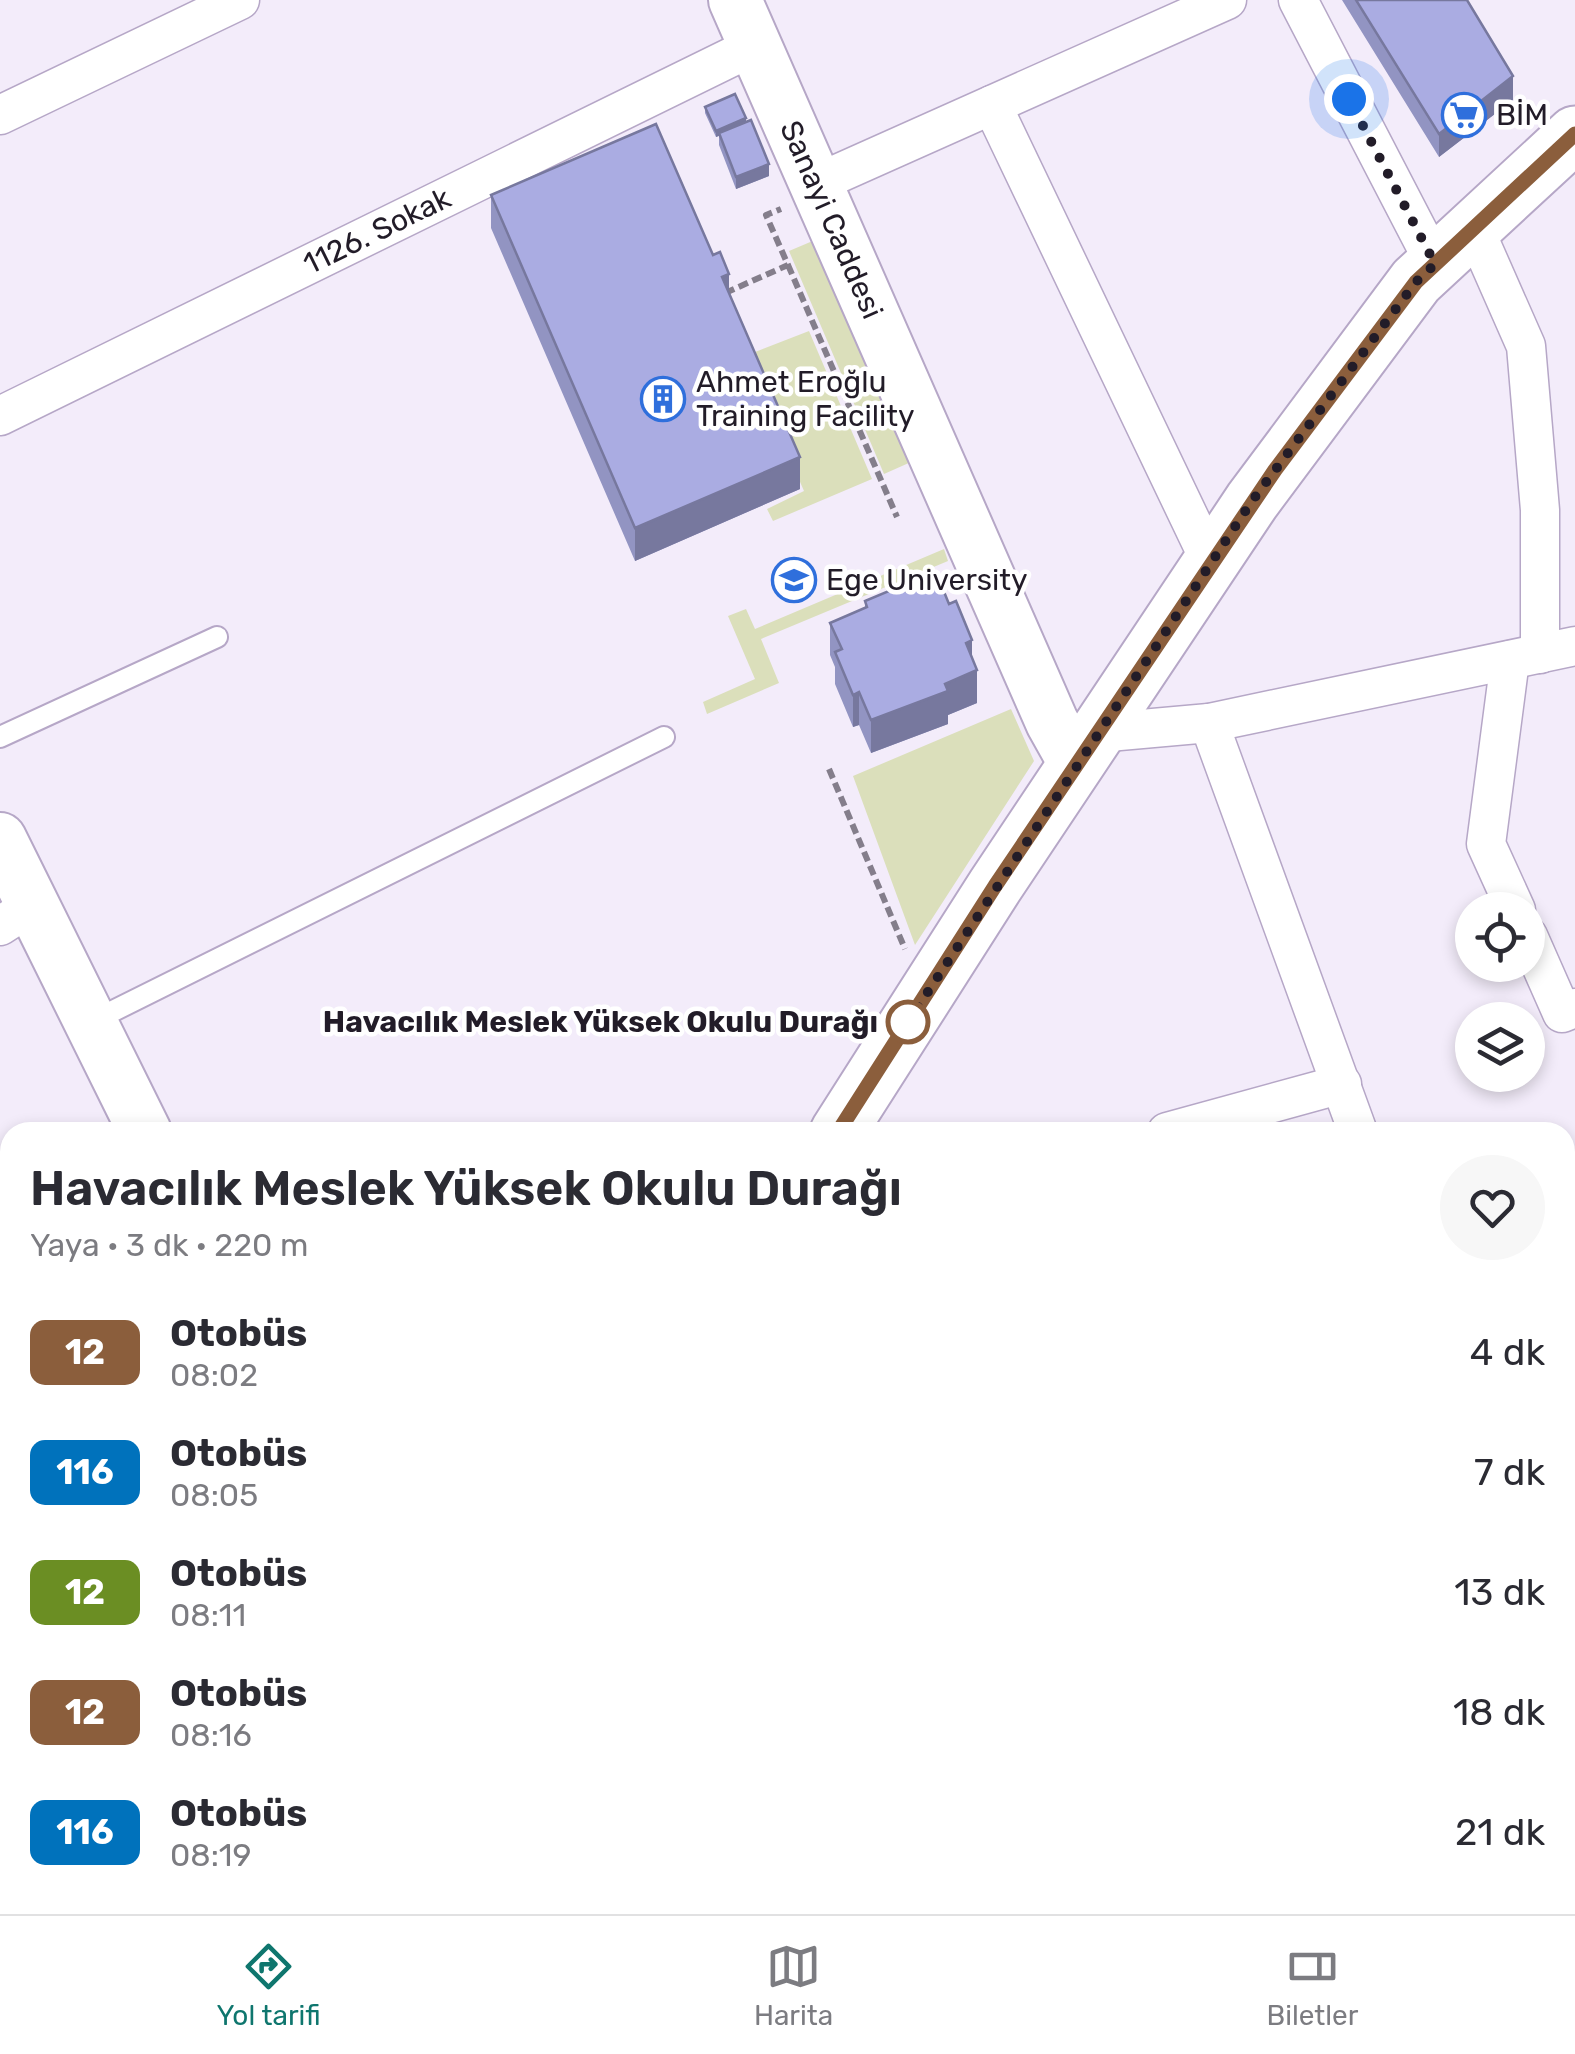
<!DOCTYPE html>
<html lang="tr">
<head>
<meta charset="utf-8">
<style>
	body { margin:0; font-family:Rubik,sans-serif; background:#f7f7f7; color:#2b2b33; height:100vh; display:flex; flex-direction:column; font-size:38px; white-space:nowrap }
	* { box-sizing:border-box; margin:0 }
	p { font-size:32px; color:#7c7c81 }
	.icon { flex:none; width:55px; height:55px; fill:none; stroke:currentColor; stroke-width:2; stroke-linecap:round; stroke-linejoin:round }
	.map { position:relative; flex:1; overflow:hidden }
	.panel { position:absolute; left:0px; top:1122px; width:1575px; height:792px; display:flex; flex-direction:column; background:#fff; border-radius:30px 30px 0 0; box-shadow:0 5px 15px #0003 }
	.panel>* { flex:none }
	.badge { padding:0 20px; border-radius:15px; font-size:35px; line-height:65px }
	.controls { position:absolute; left:1455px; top:892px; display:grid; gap:20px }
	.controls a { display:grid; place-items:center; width:90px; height:90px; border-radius:50%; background:#fff; box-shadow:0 5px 15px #0003; font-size:50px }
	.you { position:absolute; width:50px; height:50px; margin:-25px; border:8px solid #fff; border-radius:50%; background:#1a73e8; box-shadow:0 0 0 15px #1a73e833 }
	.map>.badge { position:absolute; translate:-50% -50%; box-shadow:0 0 0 5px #fff }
	.round { display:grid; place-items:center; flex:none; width:105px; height:105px; border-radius:52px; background:#f7f7f7 }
	.headline { display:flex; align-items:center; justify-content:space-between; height:170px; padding:0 30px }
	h1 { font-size:48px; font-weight:600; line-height:75px }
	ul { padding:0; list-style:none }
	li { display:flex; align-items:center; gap:30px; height:120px; padding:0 30px }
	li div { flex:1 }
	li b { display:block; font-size:38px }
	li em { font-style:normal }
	li .badge { min-width:110px; font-weight:700; text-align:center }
	.dock { display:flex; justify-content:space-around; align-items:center; height:140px; border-top:2px solid #e1e1e2; background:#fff; font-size:28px; color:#7c7c81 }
	.dock a { display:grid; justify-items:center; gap:5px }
	.dock .on { color:#0f766e }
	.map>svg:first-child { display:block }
	.green { fill:#dbdfbb }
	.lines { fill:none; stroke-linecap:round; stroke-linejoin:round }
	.lane-casing { stroke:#b6a7c7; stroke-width:24 }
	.street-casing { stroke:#b6a7c7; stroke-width:41 }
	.secondary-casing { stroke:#b6a7c7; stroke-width:56 }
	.primary-casing { stroke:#b6a7c7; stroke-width:59 }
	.path { stroke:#847e8b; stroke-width:6; stroke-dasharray:10 5; stroke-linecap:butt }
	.lane { stroke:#fff; stroke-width:20 }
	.street { stroke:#fff; stroke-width:38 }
	.secondary { stroke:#fff; stroke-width:52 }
	.primary { stroke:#fff; stroke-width:55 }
	.wall { fill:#9294c2 }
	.shaded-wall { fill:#77789e }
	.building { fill:#aaace2; stroke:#77789e; stroke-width:2.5 }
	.line-casing { stroke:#fff; stroke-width:22 }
	.line { stroke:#8b5e3c; stroke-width:15 }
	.walk { stroke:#221c28; stroke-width:10; stroke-dasharray:0 18 }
	.stop-dot { fill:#fff; stroke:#8b5e3c; stroke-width:5 }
	.labels { text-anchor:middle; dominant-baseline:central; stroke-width:9; stroke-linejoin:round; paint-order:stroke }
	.poi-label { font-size:30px; fill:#221c28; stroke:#fff; text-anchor:start }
	.street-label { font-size:30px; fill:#221c28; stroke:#fff }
	.stop-label { font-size:30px; font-weight:bold; fill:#221c28; stroke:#fff; text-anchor:end }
</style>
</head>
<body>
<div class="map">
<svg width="1575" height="1914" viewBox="0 0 1575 1914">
	<rect width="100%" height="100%" fill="#f3ecfa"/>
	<path class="green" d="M815,240L911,462L884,474L789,251Z
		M809,331L872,479L773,521L767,509L804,491L745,356Z
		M944,549L948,561L761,639L779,683L707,714L703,702L755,679L728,616L746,609L755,629Z
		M1011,709L1034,761L915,945L853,776Z"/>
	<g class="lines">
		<defs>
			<path id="lane" d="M0,737L217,637
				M91,1022L664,737
				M1565,1427L1575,1436"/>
			<g id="street">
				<path d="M1298,0L1435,264"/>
				<path d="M992,105L1211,563"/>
				<path d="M0,115L240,0"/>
				<path d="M817,183L1227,0"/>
				<path d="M1474,228L1526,346L1540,510V654"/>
				<path id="s1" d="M0,416L756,45"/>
				<path d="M1510,660L1486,844L1516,910"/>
				<path d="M1209,723L1358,1132"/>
				<path d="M1097,733L1209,723L1575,646"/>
				<path d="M0,926L31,906"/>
				<path d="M1528,936L1562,1013L1575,1008"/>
				<path d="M1167,1132L1342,1084"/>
				<path d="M1565,1254L1575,1248"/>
				<path d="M834,1914L843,1905"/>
			</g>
			<g id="secondary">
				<path id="s2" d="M735,0L1052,722L1076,765"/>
				<path d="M0,839L145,1132"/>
			</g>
			<path id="primary" d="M838,1132L995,886L1252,501L1416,281L1575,134
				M388,1914L393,1905"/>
		</defs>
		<use href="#lane" class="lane-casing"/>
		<use href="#street" class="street-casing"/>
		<use href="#secondary" class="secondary-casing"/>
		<use href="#primary" class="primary-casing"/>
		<path class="path" d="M788,265L897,517
			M725,293L788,265L766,215L781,209
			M829,769L905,949"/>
		<use href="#lane" class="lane"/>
		<use href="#street" class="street"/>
		<use href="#secondary" class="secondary"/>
		<use href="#primary" class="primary"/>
	</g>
	<path class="wall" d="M1342,0H1467L1513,100L1439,157Z
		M705,107L746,122L769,176L736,189L719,145V136L716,137L705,113Z
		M491,195L729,294L800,489L635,561L491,228Z
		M906,591L972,658L977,703L948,715V724L871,753L859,725L853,727L835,684V667L830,655V623L865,608V601Z"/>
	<path class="shaded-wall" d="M1513,76V100L1439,157V134Z
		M746,118V124L716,137V131Z
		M769,164V176L736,189V177Z
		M729,274V306L722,277Z
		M800,457V489L635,561V528Z
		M972,640V672L977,670V703L948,715V724L871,753V720L945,684L966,643Z
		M859,692V725L853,727V695Z
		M10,1781V1799L0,1803V1785Z"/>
	<path class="building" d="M1356,0H1467L1513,76L1439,134Z
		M735,94L746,118L716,131L705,107Z
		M751,120L769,164L736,177L719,133Z
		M656,124L713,255L720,252L729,274L722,277L800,457L635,528L491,195Z
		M938,577L949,604L956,601L972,640L966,643L977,670L945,684L948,691L871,720L859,692L853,695L835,652L842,649L830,623L867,607L865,601L903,585L906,591Z
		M10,1679V1781L0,1785V1683Z"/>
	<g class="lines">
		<defs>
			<path id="line" d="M838,1132L995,886L1275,470L1416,282L1575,134"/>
		</defs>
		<use href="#line" class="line-casing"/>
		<use href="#line" class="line"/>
		<path class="walk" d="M908,1022L1252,501L1416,282L1435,264L1349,99"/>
	</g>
	<defs>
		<symbol id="supermarket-ring" viewBox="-11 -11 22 22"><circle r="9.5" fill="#fff" stroke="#2f6fdc" stroke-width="1.5"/><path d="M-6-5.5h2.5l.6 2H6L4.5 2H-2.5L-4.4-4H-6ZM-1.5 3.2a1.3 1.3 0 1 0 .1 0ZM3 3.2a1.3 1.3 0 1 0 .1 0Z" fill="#2f6fdc"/></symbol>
		<symbol id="building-ring" viewBox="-11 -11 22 22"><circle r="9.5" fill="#fff" stroke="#2f6fdc" stroke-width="1.5"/><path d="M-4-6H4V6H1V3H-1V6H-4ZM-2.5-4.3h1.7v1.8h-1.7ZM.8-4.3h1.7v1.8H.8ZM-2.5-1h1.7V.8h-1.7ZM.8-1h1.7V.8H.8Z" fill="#2f6fdc"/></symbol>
		<symbol id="university-ring" viewBox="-11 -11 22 22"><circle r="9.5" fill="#fff" stroke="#2f6fdc" stroke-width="1.5"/><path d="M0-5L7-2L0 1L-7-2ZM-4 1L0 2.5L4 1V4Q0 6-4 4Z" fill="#2f6fdc"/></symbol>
	</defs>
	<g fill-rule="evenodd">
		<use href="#supermarket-ring" x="1439" y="90" width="50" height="50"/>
		<use href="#building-ring" x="638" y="374" width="50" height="50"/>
		<use href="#university-ring" x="769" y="555" width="50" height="50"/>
	</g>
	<circle class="stop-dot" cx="908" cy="1022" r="20"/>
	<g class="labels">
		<g class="poi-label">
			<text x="1496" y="115">BİM</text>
			<text x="696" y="382">Ahmet Eroğlu<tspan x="696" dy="34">Training Facility</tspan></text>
			<text x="826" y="580">Ege University</text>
		</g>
		<g class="street-label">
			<text stroke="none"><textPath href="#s2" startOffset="240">Sanayi Caddesi</textPath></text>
			<text stroke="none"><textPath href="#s1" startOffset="420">1126. Sokak</textPath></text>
		</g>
		<g class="stop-label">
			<text x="878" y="1022">Havacılık Meslek Yüksek Okulu Durağı</text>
		</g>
	</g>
</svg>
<div class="controls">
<a><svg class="icon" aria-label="locate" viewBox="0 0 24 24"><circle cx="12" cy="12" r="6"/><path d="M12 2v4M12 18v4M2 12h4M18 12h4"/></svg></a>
<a><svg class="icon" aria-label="layers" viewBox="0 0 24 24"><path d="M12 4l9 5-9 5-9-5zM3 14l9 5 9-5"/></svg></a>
</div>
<div class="you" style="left:1349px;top:99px"></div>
<section class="panel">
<div class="headline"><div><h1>Havacılık Meslek Yüksek Okulu Durağı</h1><p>Yaya · 3 dk · 220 m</p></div><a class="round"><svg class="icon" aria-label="heart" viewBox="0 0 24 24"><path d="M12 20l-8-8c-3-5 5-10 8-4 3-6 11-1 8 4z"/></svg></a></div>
<ul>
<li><span class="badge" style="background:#8b5e3c;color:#fff">12</span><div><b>Otobüs</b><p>08:02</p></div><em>4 dk</em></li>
<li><span class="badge" style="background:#0072bc;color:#fff">116</span><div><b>Otobüs</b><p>08:05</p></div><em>7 dk</em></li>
<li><span class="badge" style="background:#6b8e23;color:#fff">12</span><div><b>Otobüs</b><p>08:11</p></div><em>13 dk</em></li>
<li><span class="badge" style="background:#8b5e3c;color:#fff">12</span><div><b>Otobüs</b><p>08:16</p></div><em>18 dk</em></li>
<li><span class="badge" style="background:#0072bc;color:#fff">116</span><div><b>Otobüs</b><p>08:19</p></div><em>21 dk</em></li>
</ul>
</section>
</div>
<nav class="dock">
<a class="on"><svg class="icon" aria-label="directions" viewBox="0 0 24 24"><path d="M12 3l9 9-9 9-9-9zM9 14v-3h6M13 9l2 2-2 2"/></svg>Yol tarifi</a>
<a><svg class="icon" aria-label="map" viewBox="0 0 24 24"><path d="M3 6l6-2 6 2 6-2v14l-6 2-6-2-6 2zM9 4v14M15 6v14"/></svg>Harita</a>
<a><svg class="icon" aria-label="tickets" viewBox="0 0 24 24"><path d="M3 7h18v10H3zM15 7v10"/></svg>Biletler</a>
</nav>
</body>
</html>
